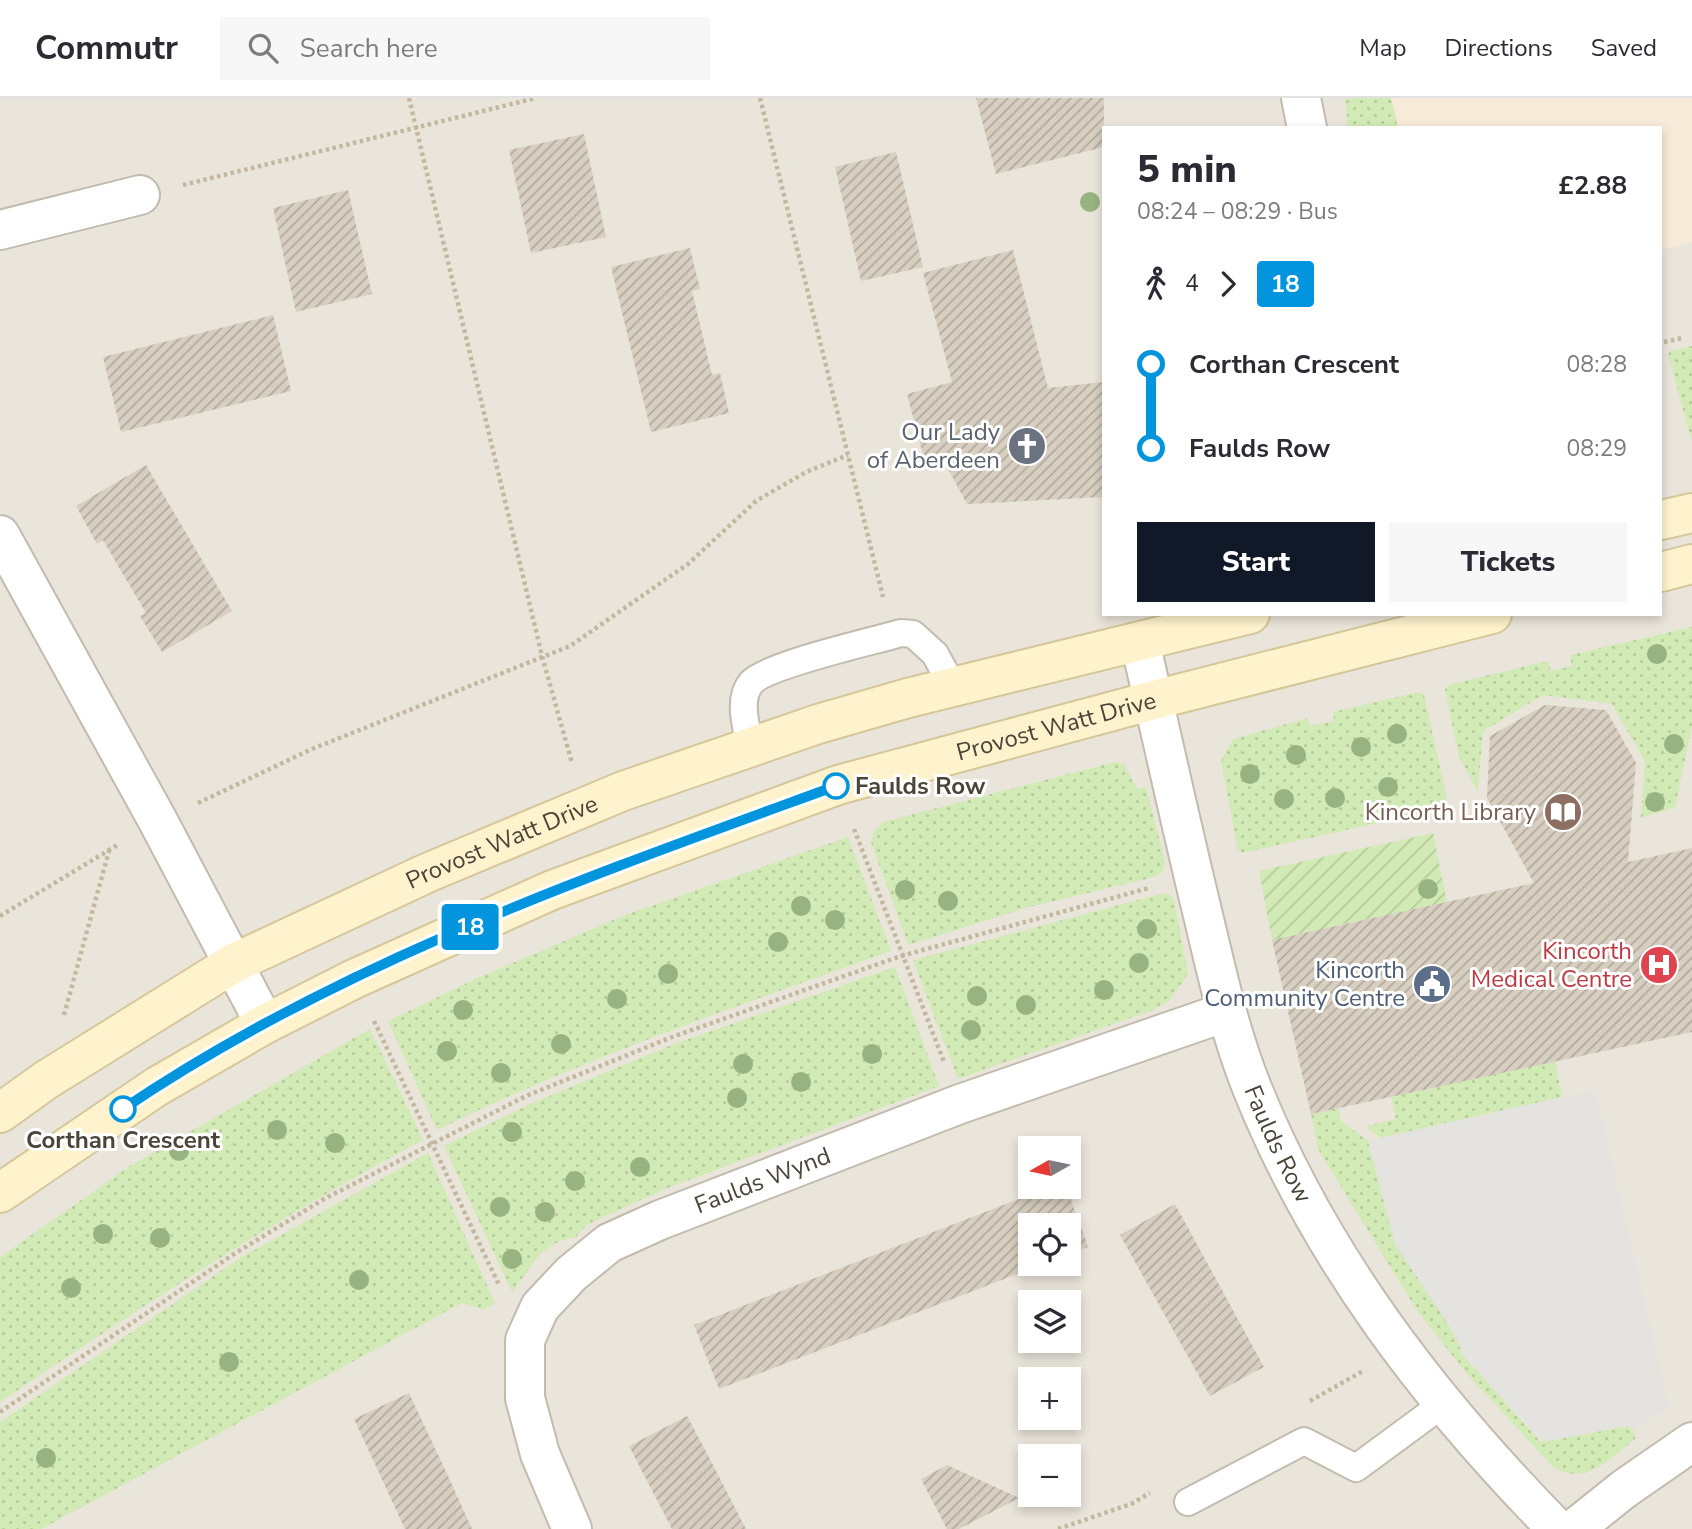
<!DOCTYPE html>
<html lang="en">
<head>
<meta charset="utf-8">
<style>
	body { margin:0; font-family:"Nunito Sans",sans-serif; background:#f7f7f7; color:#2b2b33; height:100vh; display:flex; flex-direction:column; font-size:26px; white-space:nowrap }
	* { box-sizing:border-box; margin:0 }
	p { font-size:23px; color:#7c7c81 }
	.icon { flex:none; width:38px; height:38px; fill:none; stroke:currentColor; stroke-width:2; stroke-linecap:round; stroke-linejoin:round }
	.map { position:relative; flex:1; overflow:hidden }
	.drawer { position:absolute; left:1102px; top:28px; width:560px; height:490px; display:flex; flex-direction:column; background:#fff; border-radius:0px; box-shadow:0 4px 10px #0003 }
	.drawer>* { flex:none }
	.badge { padding:0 14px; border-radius:5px; font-size:24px; line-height:46px }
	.needle { width:46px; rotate:261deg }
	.fabs { position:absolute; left:1018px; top:1038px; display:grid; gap:14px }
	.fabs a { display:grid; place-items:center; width:63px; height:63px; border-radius:0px; background:#fff; box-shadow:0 4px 10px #0003; font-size:35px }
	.map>.badge { position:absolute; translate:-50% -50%; box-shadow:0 0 0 4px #fff }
	.legs { display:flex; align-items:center; gap:10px; height:77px; padding:0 35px; font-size:23px }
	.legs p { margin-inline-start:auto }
	.summary { display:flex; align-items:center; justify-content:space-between; height:119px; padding:0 35px }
	h1 { font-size:38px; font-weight:800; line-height:52px }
	.button { display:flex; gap:14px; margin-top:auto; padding:14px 35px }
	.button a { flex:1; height:80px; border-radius:0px; background:#111827; color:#fff; font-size:28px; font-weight:800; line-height:80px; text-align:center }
	.button a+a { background:#f7f7f7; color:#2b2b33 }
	ul { padding:0 35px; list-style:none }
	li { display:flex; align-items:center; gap:24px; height:84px; font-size:26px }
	li i { display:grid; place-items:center; width:10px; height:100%; margin:0 9px; background:currentColor }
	li i::after { content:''; width:18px; height:18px; margin:-9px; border:5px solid; border-radius:50%; background:#fff }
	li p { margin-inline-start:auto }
	li:first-child i { background:linear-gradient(#0000 50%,currentColor 0) }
	li:last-child i { background:linear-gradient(currentColor 50%,#0000 0) }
	header { display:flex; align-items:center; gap:42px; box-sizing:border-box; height:98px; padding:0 35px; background:#fff; border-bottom:2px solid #e1e1e2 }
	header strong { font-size:33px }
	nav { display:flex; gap:38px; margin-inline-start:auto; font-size:24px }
	.search { width:490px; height:63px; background:#f7f7f7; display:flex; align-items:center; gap:18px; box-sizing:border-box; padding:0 24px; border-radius:0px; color:#7c7c81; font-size:26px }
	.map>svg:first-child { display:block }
	.residential { fill:#eae5da; fill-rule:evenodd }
	.commercial { fill:#f7ead8 }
	.grass { fill:url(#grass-dots) }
	.garden { fill:url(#garden-furrows) }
	.parking { fill:#e5e3e0 }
	.building { fill:url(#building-hatch) }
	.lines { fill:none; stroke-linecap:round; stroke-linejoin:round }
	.lane-casing { stroke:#c2bbae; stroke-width:30 }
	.street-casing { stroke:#c2bbae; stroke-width:42 }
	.secondary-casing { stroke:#d6c79b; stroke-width:42 }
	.path { stroke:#c4b79f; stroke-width:4.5; stroke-dasharray:3.5 3.5; stroke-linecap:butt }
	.lane { stroke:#fff; stroke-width:26 }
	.street { stroke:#fff; stroke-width:38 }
	.secondary { stroke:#fff3cd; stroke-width:38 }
	.tree { fill:#97b381 }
	.line-1-casing { stroke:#fff; stroke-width:16 }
	.line-1 { stroke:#0295dd; stroke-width:10 }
	.stop-1-dot { fill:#fff; stroke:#0295dd; stroke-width:3.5 }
	.labels { text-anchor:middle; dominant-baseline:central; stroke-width:6; stroke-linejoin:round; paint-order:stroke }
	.worship-label { font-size:24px; fill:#5b616d; stroke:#fff; text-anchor:end }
	.street-label { font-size:24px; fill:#4b4439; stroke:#fff }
	.stop-label { font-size:24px; font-weight:bold; fill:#4b4439; stroke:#fff; text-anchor:start }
	.education-label { font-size:24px; fill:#785e54; stroke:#fff; text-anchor:end }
	.health-label { font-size:24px; fill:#be3a42; stroke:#fff; text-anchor:end }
	.service-label { font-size:24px; fill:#4e5e75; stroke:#fff; text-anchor:end }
</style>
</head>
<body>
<header>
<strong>Commutr</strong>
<div class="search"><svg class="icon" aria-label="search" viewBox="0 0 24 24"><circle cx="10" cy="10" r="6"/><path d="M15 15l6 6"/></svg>Search here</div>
<nav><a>Map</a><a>Directions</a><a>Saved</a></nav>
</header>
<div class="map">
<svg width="1692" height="1431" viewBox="0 0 1692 1431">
	<defs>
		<pattern id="grass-dots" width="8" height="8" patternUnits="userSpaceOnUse" patternTransform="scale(1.75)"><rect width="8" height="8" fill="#d2eab5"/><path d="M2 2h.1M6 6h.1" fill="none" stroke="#b6ca9c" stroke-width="1.8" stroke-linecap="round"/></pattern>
		<pattern id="garden-furrows" width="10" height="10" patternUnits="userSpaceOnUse" patternTransform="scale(1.75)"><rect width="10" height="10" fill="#d2eab5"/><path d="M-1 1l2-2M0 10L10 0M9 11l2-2" fill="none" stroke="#b6ca9c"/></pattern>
		<pattern id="building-hatch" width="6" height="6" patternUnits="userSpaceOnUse" patternTransform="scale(1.75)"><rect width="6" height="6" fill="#d8cfc1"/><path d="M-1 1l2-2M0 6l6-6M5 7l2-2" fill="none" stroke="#b1aa9e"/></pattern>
	</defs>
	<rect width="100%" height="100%" fill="#f6f3ec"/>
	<path class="residential" d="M0,0H1692V1431H0ZM1104,30H1661V516H1104ZM1031,1050H1069V1088H1031ZM1031,1127H1069V1166H1031ZM1031,1204H1069V1242H1031ZM1031,1281H1069V1320H1031ZM1031,1358H1069V1396H1031Z"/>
	<path class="commercial" d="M1391,0H1692V144L1661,152V30H1398Z"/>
	<path class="grass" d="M1345,0H1391L1398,30H1348Z
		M1692,248V344L1668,257L1670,253Z
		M1692,529V628L1675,709L1641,720L1645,663L1612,606L1543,597L1483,633L1478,694L1459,659L1445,592L1448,587L1548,563L1551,573L1572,568L1570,557Z
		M1419,594L1424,597L1448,706L1444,710L1243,755L1238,752L1221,663L1233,641L1308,620L1310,628L1334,623L1333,614Z
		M1115,664L1124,666L1137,691L1146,689L1165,764L1162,774L1155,779L1029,809L908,847L871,744L874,733L883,724Z
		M848,739L891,853C738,908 584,960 437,1032L388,923L475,881L625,817Z
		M1160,796H1169L1174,802L1188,876L1169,903L1153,912L958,981L913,862Z
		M895,869L939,988L665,1091L588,1126L576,1139L559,1143L540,1156L512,1194L444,1048L530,1006L674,946Z
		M370,931L423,1042C276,1120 138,1211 0,1304V1159L130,1068Z
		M1555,963L1562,999L1380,1040L1368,1030L1367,1028L1396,1021L1391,998Z
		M1338,1010L1340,1022L1368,1043L1394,1142L1454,1235L1463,1257L1540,1343L1628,1328L1634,1334L1635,1341C1607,1362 1588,1388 1553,1369L1467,1276L1418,1214L1318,1051L1311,1016Z
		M428,1055L495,1205L484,1212L462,1205L41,1431H0V1324L240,1160Z"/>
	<path class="garden" d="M1433,735L1447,804L1272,842L1259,773Z"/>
	<path class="parking" d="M1595,992L1669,1309L1633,1332L1628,1328L1543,1344L1463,1257L1454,1235L1395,1146L1368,1043Z"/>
	<path class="building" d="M976,0H1104V49L996,76Z
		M584,36L606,139L531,155L509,52Z
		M896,54L923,169L861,183L835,69Z
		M348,92L372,196L296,214L273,110Z
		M690,150L700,191L692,193L712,277L720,275L729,315L651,334L611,169Z
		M1013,152L1048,290L1104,284V399L967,406L942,360L925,364L907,296L952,284L923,175Z
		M273,217L291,293L121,334L103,259Z
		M146,367L232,513L162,554L140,518L146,515L124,478L103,442L97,446L76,408Z
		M1545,607L1606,612L1636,665L1628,764L1692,750V934L1311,1016L1272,842L1534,785L1487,700L1490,638Z
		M1052,1088H1066L1088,1149L1069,1156V1127H1031V1166H1043L719,1291L694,1227Z
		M1175,1106L1264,1269L1210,1298L1120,1137Z
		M409,1295L448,1378L472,1431H405L354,1321Z
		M687,1318L700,1342L746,1431H672L629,1348Z
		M947,1367L1019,1400L959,1431H947L921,1381Z"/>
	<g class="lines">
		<defs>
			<path id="lane" d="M750,649C747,630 737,602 751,585C766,567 874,543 901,535L913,536L935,556L953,589
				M1188,1404L1304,1343L1356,1370L1443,1306"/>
			<g id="street">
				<path d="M1301,0L1307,30"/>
				<path d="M0,132L140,97"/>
				<path d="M0,437L158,723L265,926"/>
				<path id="s1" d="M1140,544C1161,635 1181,727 1203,817C1217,876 1230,935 1252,990C1320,1159 1430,1302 1557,1431"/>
				<path id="s2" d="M572,1431L540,1356L525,1300V1242L540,1209L571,1176L609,1145L660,1122L960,1006L1226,914"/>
				<path d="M1574,1431L1624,1391L1692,1344"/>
			</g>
			<g id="secondary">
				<path d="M1661,422L1692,415"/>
				<path d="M1661,474L1692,466"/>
				<path id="s3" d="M0,1015L46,982L234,865L427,775L623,693L818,626L908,600L1250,516"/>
				<path id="s4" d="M0,1095L156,989L265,926L354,881L552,792L838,687L1154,602L1492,516"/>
			</g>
		</defs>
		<use href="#lane" class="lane-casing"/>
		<use href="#street" class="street-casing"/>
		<use href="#secondary" class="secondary-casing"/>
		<path class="path" d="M409,0L542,558L572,665
			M760,0L883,499
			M183,87L536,0
			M1664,244L1682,240
			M198,705L312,651L570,548L688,466L756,403L806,374L848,357
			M854,731L944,964
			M0,818L119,746
			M64,917L109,753
			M374,923L499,1187
			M1310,1303L1363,1273
			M0,1314L234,1156L324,1101L526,998L672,939L901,858L1149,790
			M1058,1431L1131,1406L1150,1395"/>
		<use href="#lane" class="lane"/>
		<use href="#street" class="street"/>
		<use href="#secondary" class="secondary"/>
	</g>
	<g class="tree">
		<circle cx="1090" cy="104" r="10"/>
		<circle cx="1657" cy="556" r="10"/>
		<circle cx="1397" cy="636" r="10"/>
		<circle cx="1674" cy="646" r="10"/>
		<circle cx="1361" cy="649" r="10"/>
		<circle cx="1296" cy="657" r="10"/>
		<circle cx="1250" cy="676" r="10"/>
		<circle cx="1388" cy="689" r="10"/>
		<circle cx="1335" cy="700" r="10"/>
		<circle cx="1284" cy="701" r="10"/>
		<circle cx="1655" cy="704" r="10"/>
		<circle cx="1428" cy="791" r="10"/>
		<circle cx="905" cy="792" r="10"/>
		<circle cx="948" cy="803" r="10"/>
		<circle cx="801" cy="808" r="10"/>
		<circle cx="835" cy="822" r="10"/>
		<circle cx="1147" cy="831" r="10"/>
		<circle cx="778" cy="844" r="10"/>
		<circle cx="1139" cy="865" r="10"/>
		<circle cx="668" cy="876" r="10"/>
		<circle cx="1104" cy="892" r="10"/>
		<circle cx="977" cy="898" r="10"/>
		<circle cx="617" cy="901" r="10"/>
		<circle cx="1026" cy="907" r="10"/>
		<circle cx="463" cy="912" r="10"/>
		<circle cx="971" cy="932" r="10"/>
		<circle cx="561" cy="946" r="10"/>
		<circle cx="447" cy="953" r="10"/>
		<circle cx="872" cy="956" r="10"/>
		<circle cx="743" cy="966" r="10"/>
		<circle cx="501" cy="975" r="10"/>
		<circle cx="801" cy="984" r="10"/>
		<circle cx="737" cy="1000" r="10"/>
		<circle cx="277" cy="1032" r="10"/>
		<circle cx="512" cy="1034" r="10"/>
		<circle cx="335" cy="1045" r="10"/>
		<circle cx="179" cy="1053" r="10"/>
		<circle cx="640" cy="1069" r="10"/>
		<circle cx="575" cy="1083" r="10"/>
		<circle cx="500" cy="1109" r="10"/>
		<circle cx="545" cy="1114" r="10"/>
		<circle cx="103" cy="1136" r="10"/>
		<circle cx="160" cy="1140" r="10"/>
		<circle cx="512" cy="1161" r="10"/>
		<circle cx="359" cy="1182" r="10"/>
		<circle cx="71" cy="1190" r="10"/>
		<circle cx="229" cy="1264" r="10"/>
		<circle cx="46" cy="1360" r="10"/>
	</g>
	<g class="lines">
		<defs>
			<path id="line-1" d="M123,1011C340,864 592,777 836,688"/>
		</defs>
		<use href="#line-1" class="line-1-casing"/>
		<use href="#line-1" class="line-1"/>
	</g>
	<defs>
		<symbol id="church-disc" viewBox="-11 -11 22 22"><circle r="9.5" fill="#6b7280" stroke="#fff"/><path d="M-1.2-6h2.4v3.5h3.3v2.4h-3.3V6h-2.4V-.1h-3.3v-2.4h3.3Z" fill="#fff"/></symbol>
		<symbol id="library-disc" viewBox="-11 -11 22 22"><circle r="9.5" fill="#8d6e63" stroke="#fff"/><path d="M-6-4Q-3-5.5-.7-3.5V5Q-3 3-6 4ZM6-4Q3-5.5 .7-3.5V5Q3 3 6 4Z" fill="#fff"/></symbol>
		<symbol id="hospital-disc" viewBox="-11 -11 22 22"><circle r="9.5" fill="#e0444e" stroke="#fff"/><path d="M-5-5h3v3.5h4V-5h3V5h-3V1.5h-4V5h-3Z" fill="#fff"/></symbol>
		<symbol id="civic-disc" viewBox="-11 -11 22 22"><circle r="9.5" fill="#5c6f8a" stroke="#fff"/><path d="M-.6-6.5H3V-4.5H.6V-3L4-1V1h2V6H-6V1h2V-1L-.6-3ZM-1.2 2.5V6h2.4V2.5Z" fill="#fff"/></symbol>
	</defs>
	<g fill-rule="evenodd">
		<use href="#church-disc" x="1005" y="326" width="44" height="44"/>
		<use href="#library-disc" x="1541" y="692" width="44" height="44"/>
		<use href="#hospital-disc" x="1637" y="845" width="44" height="44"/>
		<use href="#civic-disc" x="1410" y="864" width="44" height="44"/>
	</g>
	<g class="stop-1-dot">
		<circle cx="836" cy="688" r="12"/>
		<circle cx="123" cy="1011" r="12"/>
	</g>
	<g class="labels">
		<g class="worship-label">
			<text x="1000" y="334">Our Lady<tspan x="1000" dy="28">of Aberdeen</tspan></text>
		</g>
		<g class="street-label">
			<text stroke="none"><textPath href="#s4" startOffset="1162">Provost Watt Drive</textPath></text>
			<text stroke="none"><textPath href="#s3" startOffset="572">Provost Watt Drive</textPath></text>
			<text stroke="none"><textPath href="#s1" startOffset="522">Faulds Row</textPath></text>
			<text stroke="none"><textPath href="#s2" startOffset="494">Faulds Wynd</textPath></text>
		</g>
		<g class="stop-label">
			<text x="855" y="688">Faulds Row</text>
			<text x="123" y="1042" text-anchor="middle">Corthan Crescent</text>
		</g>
		<g class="education-label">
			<text x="1536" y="714">Kincorth Library</text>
		</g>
		<g class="health-label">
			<text x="1632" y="853">Kincorth<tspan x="1632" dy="28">Medical Centre</tspan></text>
		</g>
		<g class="service-label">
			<text x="1405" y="872">Kincorth<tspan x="1405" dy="28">Community Centre</tspan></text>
		</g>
	</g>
</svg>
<div class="fabs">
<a><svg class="needle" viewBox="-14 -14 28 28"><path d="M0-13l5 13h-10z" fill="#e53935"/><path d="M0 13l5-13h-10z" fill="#7c7c81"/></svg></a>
<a><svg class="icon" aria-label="locate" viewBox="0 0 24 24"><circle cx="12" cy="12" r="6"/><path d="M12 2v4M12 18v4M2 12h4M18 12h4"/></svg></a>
<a><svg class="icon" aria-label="layers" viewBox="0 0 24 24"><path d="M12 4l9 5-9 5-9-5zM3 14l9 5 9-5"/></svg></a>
<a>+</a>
<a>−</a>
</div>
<b class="badge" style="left:470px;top:829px;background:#0295dd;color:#fff">18</b>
<section class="drawer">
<div class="summary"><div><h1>5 min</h1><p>08:24 – 08:29 · Bus</p></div><b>£2.88</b></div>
<div class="legs"><svg class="icon" aria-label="walk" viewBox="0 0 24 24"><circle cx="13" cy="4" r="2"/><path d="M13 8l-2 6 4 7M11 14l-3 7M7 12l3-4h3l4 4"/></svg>4<svg class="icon" aria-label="forward" viewBox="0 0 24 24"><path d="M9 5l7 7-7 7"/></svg><b class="badge" style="background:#0295dd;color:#fff">18</b></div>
<ul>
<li><i style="color:#0295dd"></i><b>Corthan Crescent</b><p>08:28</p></li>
<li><i style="color:#0295dd"></i><b>Faulds Row</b><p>08:29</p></li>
</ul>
<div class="button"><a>Start</a><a>Tickets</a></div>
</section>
</div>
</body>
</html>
